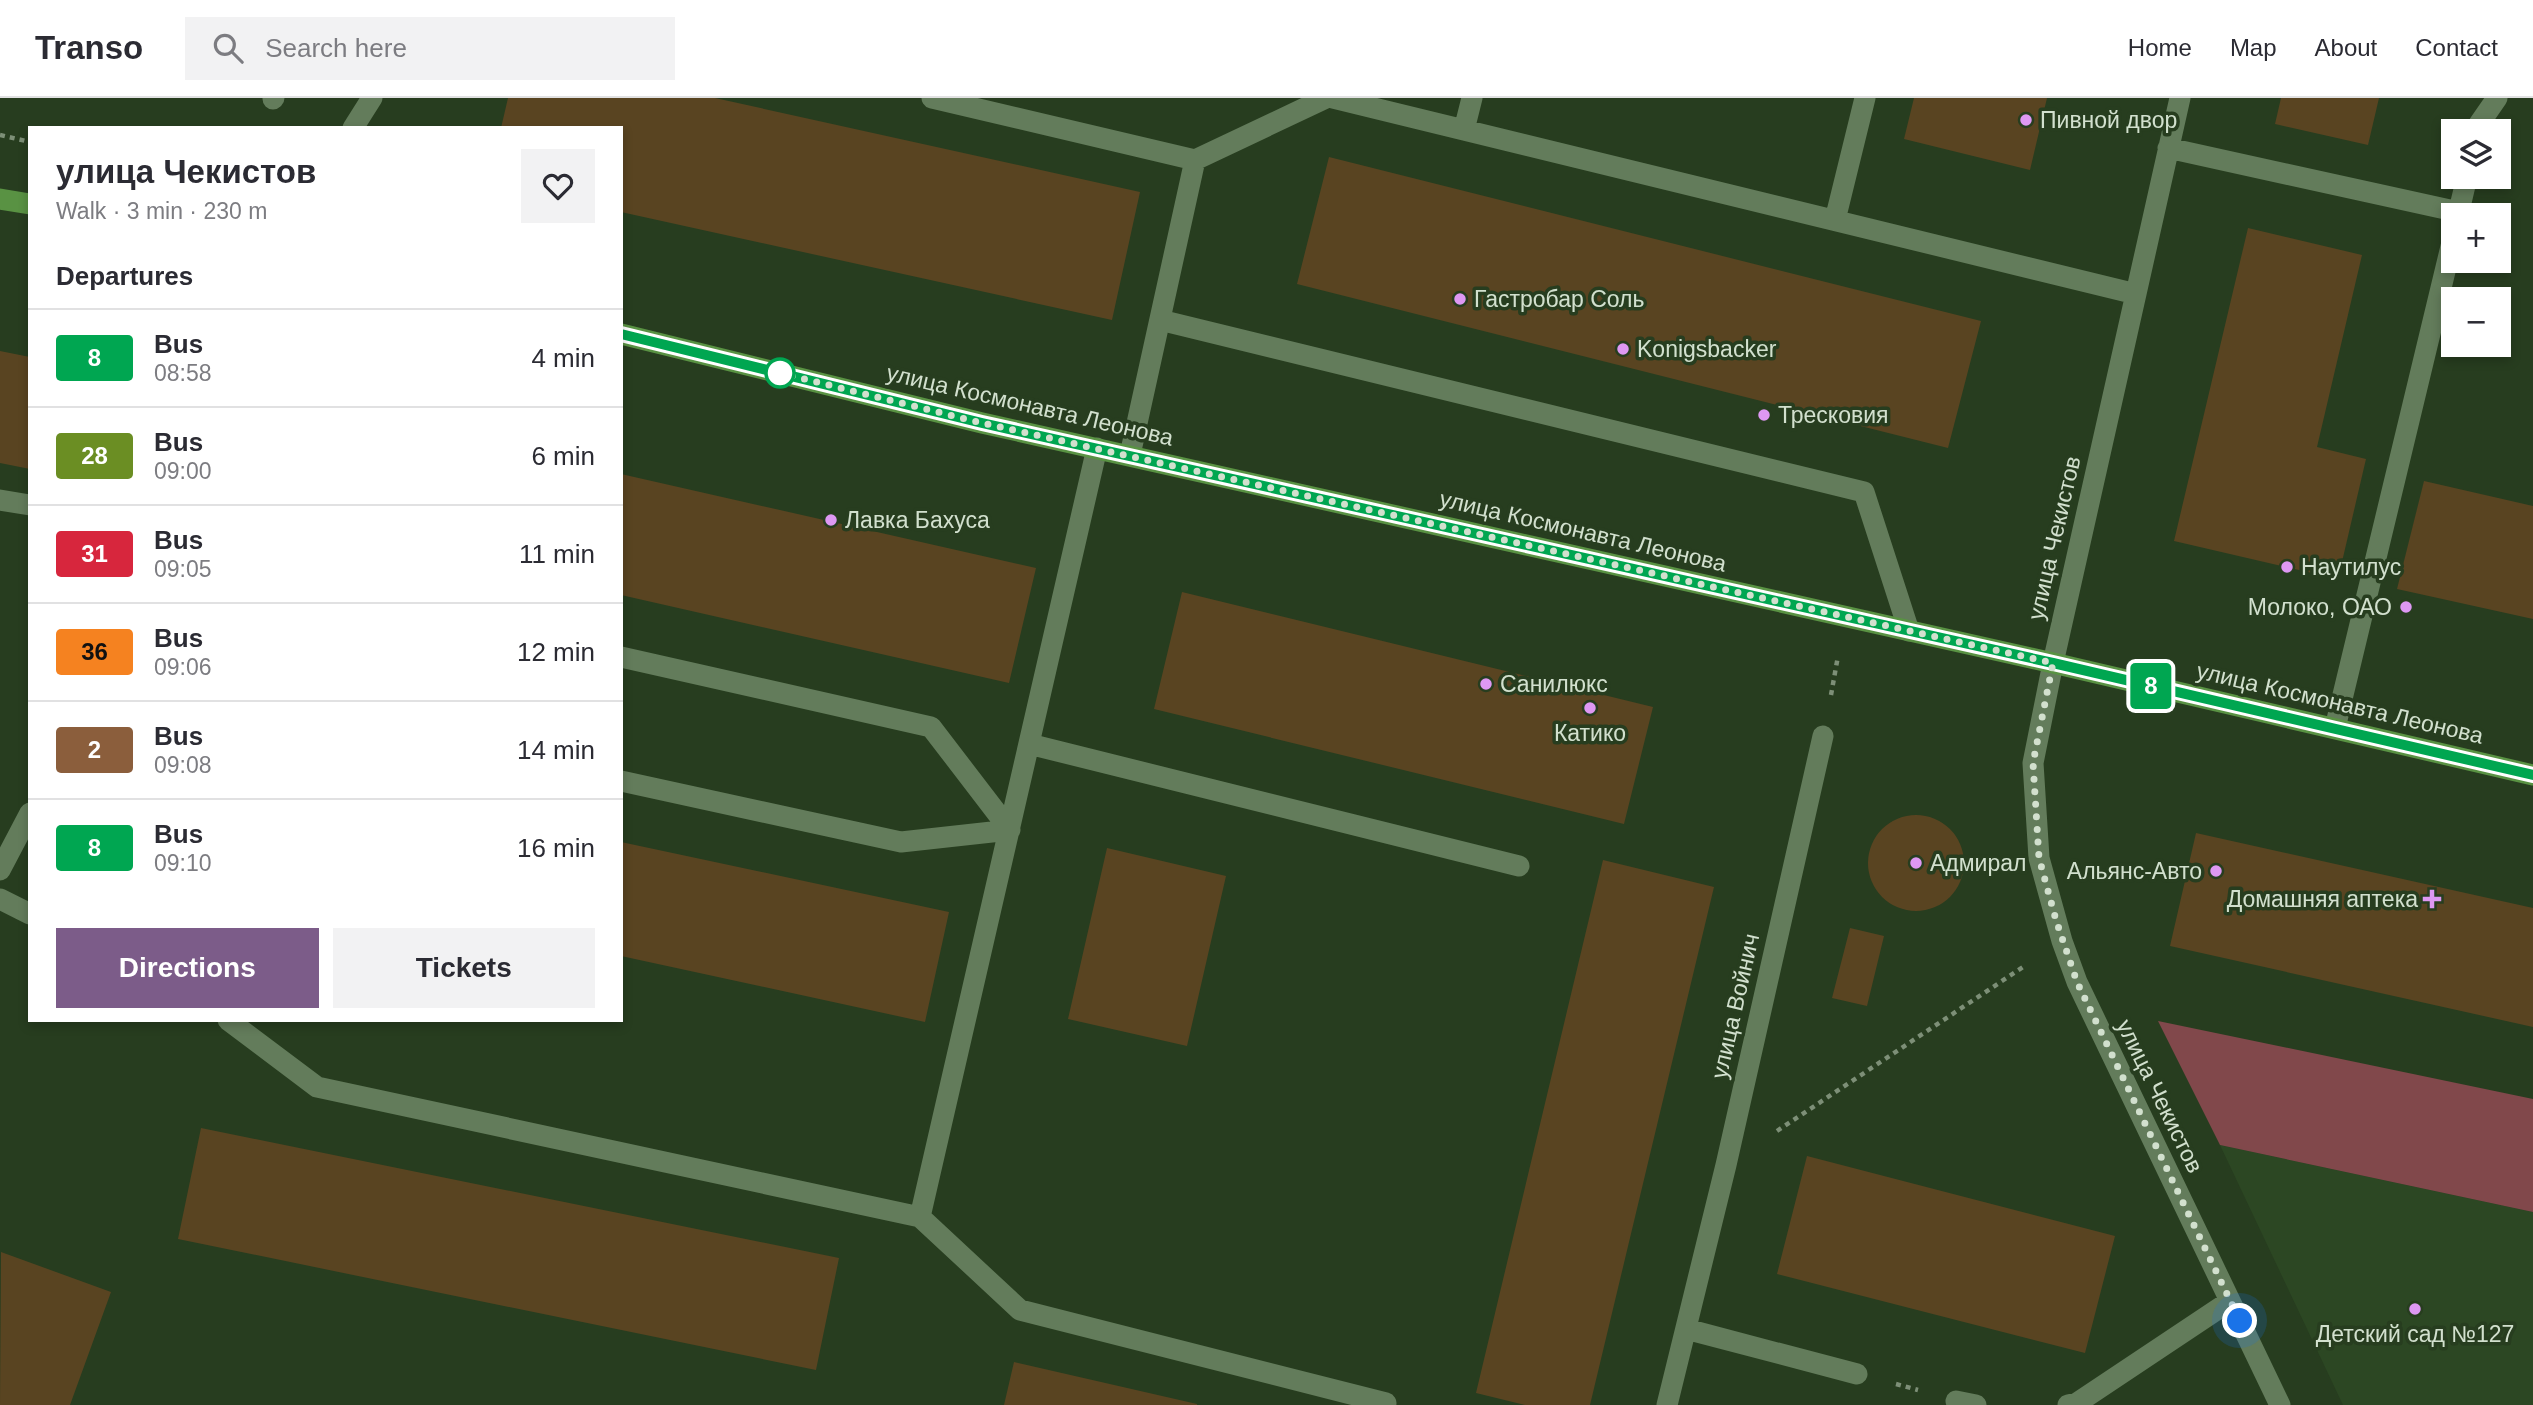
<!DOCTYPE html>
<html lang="en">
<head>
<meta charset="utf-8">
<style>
	body { margin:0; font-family:Arial,sans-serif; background:#f2f2f3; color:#2b2b33; height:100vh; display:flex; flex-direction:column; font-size:26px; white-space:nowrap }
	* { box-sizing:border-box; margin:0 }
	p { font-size:23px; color:#7c7c81 }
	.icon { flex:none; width:38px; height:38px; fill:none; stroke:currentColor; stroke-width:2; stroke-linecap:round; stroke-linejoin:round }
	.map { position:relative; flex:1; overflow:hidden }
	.panel { position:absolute; left:28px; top:28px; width:595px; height:896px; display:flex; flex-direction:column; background:#fff; border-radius:0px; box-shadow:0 4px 10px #0003 }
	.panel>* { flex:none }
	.badge { padding:0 14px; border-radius:5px; font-size:24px; line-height:46px }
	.buttons { position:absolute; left:2441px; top:21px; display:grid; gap:14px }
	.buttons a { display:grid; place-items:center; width:70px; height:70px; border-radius:0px; background:#fff; box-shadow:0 4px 10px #0003; font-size:35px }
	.you { position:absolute; width:35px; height:35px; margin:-18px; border:5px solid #fff; border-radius:50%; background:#1a73e8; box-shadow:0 0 0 10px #1a73e833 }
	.map>.badge { position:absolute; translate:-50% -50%; box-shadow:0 0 0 4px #fff }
	h2 { padding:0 28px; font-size:26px; line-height:63px }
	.round { display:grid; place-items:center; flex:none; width:74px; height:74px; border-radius:0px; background:#f2f2f3 }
	.overview { display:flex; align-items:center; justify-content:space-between; height:119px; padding:0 28px }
	h1 { font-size:33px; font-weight:800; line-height:52px }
	.primary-button { display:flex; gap:14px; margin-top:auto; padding:14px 28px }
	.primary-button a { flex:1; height:80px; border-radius:0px; background:#7c5c89; color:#fff; font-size:28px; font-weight:800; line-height:80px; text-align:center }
	.primary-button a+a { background:#f2f2f3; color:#2b2b33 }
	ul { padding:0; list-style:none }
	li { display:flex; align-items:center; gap:21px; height:98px; padding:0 28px; border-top:2px solid #e1e1e2 }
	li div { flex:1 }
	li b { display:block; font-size:26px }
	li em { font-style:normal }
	li .badge { min-width:77px; font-weight:700; text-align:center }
	header { display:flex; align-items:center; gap:42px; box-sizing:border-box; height:98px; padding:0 35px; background:#fff; border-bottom:2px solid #e1e1e2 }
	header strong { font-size:33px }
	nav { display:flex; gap:38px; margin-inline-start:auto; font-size:24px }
	.search { width:490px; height:63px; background:#f2f2f3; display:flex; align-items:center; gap:18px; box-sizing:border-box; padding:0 24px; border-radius:0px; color:#7c7c81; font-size:26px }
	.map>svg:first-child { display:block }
	.built { fill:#2c4723 }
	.green { fill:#81484b }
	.building { fill:#594421 }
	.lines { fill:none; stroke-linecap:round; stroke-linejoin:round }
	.path { stroke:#7d8f77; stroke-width:4.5; stroke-dasharray:5 5; stroke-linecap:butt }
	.minor { stroke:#637c5b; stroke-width:21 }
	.major { stroke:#599243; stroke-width:21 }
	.line-casing { stroke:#fff; stroke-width:16 }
	.line { stroke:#00a651; stroke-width:10 }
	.walk { stroke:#d2e0ce; stroke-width:7; stroke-dasharray:0 12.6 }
	.poi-dot { fill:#de98f3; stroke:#273d1f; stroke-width:2.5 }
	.stop-dot { fill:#fff; stroke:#00a651; stroke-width:3.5 }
	.labels { text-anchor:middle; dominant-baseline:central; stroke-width:7; stroke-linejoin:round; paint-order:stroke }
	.poi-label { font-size:23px; fill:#d2e0ce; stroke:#273d1f; text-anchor:start }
	.street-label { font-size:23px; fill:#d2e0ce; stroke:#273d1f }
</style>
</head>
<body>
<header>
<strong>Transo</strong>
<div class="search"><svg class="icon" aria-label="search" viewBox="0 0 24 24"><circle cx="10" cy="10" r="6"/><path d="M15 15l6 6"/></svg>Search here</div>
<nav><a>Home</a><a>Map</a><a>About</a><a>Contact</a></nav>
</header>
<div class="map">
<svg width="2533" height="1307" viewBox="0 0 2533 1307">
	<rect width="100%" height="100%" fill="#273d1f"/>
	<path class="built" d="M2220,1047L2533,1114V1307H2343Z"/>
	<path class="green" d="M2158,923L2533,1001V1114L2220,1047Z"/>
	<path class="building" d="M508,0H715L1140,94L1112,222L621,114V30H501Z
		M1914,0H2047L2030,72L1904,41Z
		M2281,0H2379L2368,47L2275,26Z
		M1329,59L1981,223L1948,350L1297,186Z
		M2248,130L2362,157L2317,349L2366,361L2338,481L2174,443Z
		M0,253L30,259V371L0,365Z
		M621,376L1036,470L1009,585L621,497Z
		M2424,383L2533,408V521L2397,491Z
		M1182,494L1653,609L1624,726L1154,611Z
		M1868 765a48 48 0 1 1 96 0a48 48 0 1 1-96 0Z
		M2196,735L2533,810V929L2170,848Z
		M621,744L949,814L925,924L621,858Z
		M1107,750L1226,778L1187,948L1068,921Z
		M1603,762L1714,789L1590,1307H1525L1476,1295Z
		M1850,830L1884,838L1867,908L1832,900Z
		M201,1030L839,1160L816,1272L178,1141Z
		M1807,1058L2115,1138L2085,1255L1777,1176Z
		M1,1154L111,1194L70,1307H0Z
		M1014,1264L1197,1306V1307H1004Z"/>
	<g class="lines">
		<path class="path" d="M0,37L30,44
			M1831,597L1838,558
			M1777,1033L2026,867
			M1896,1286L1918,1292"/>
		<path class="minor" d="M932,0L1195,62L1130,357
			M1333,0L2136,196
			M2180,0L2053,565L2033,665L2039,760L2062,843L2077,884L2280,1307
			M273,1L274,0
			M353,30L372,0
			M1464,32L1472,0
			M2477,33L2479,26L2497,0
			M2168,50L2459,114
			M1195,62L1326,0
			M2458,117L2467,79
			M1835,122L1865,0
			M1160,222L1864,394L1909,533
			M0,402L30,407
			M621,559L931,629L1010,732
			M2335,630L2454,136
			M1029,646L1519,768
			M621,683L901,744L1010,732
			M0,772L30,715
			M0,801L30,816
			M228,922L317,989L920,1119L1020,1212L1386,1305
			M920,1119L1097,350
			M1686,1231L1857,1276
			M1956,1303L1976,1307
			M1667,1307L1726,1067L1823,638
			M2068,1307L2077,1305L2230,1203"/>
		<path class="major" d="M0,101L30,106
			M621,236L982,325L2053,565L2533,677"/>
	</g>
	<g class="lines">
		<defs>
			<path id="line" d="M621,236L982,325L2053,565L2533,677"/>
		</defs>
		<use href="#line" class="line-casing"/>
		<use href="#line" class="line"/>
		<path class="walk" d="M780,275L982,325L2053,565L2033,665L2039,760L2056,822L2077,884L2240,1223"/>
	</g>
	<g class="poi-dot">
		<circle cx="2026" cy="22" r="7"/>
		<circle cx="1460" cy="201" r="7"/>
		<circle cx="1623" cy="251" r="7"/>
		<circle cx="1764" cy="317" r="7"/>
		<circle cx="831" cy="422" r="7"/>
		<circle cx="2287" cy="469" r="7"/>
		<circle cx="2406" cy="509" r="7"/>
		<circle cx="1486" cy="586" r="7"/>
		<circle cx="1590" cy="610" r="7"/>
		<circle cx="1916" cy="765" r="7"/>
		<circle cx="2216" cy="773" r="7"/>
		<path d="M2428.5 790.5h7v7h7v7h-7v7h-7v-7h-7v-7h7z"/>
		<circle cx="2415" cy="1211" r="7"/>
	</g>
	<circle class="stop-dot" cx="780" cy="275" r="14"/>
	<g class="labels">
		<g class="poi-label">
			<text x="2040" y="22">Пивной двор</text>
			<text x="1474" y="201">Гастробар Соль</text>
			<text x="1637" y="251">Konigsbacker</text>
			<text x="1778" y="317">Тресковия</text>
			<text x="845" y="422">Лавка Бахуса</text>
			<text x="2301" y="469">Наутилус</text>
			<text x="2392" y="509" text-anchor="end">Молоко, ОАО</text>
			<text x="1500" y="586">Санилюкс</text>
			<text x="1590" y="635" text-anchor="middle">Катико</text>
			<text x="1930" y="765">Адмирал</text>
			<text x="2202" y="773" text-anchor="end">Альянс-Авто</text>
			<text x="2418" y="801" text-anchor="end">Домашняя аптека</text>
			<text x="2415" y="1236" text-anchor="middle">Детский сад №127</text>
		</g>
		<g class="street-label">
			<text transform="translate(1030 307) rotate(13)">улица Космонавта Леонова</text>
			<text transform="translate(1583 433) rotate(13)">улица Космонавта Леонова</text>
			<text transform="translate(2054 440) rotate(-77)">улица Чекистов</text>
			<text transform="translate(2340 605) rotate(13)">улица Космонавта Леонова</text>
			<text transform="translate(1735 908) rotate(-77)">улица Войнич</text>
			<text transform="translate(2160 998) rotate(64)">улица Чекистов</text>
		</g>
	</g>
</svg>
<div class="buttons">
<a><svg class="icon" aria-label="layers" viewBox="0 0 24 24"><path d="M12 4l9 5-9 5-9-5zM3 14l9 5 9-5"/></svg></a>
<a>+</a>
<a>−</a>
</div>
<div class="you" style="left:2240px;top:1223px"></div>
<b class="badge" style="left:2151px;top:588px;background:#00a651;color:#fff">8</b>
<section class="panel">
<div class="overview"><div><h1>улица Чекистов</h1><p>Walk · 3 min · 230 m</p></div><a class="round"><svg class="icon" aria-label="heart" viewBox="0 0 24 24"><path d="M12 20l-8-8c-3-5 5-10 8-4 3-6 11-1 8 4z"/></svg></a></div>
<h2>Departures</h2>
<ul>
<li><span class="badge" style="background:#00a651;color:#fff">8</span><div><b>Bus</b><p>08:58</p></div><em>4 min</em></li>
<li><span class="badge" style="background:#6b8e23;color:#fff">28</span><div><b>Bus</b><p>09:00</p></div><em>6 min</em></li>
<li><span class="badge" style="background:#d7263d;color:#fff">31</span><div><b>Bus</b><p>09:05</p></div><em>11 min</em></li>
<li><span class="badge" style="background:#f58220;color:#111">36</span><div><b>Bus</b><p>09:06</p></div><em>12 min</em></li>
<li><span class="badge" style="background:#8b5e3c;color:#fff">2</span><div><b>Bus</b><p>09:08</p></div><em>14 min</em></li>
<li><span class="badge" style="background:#00a651;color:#fff">8</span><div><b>Bus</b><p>09:10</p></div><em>16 min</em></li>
</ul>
<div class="primary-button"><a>Directions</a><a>Tickets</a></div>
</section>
</div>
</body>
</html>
